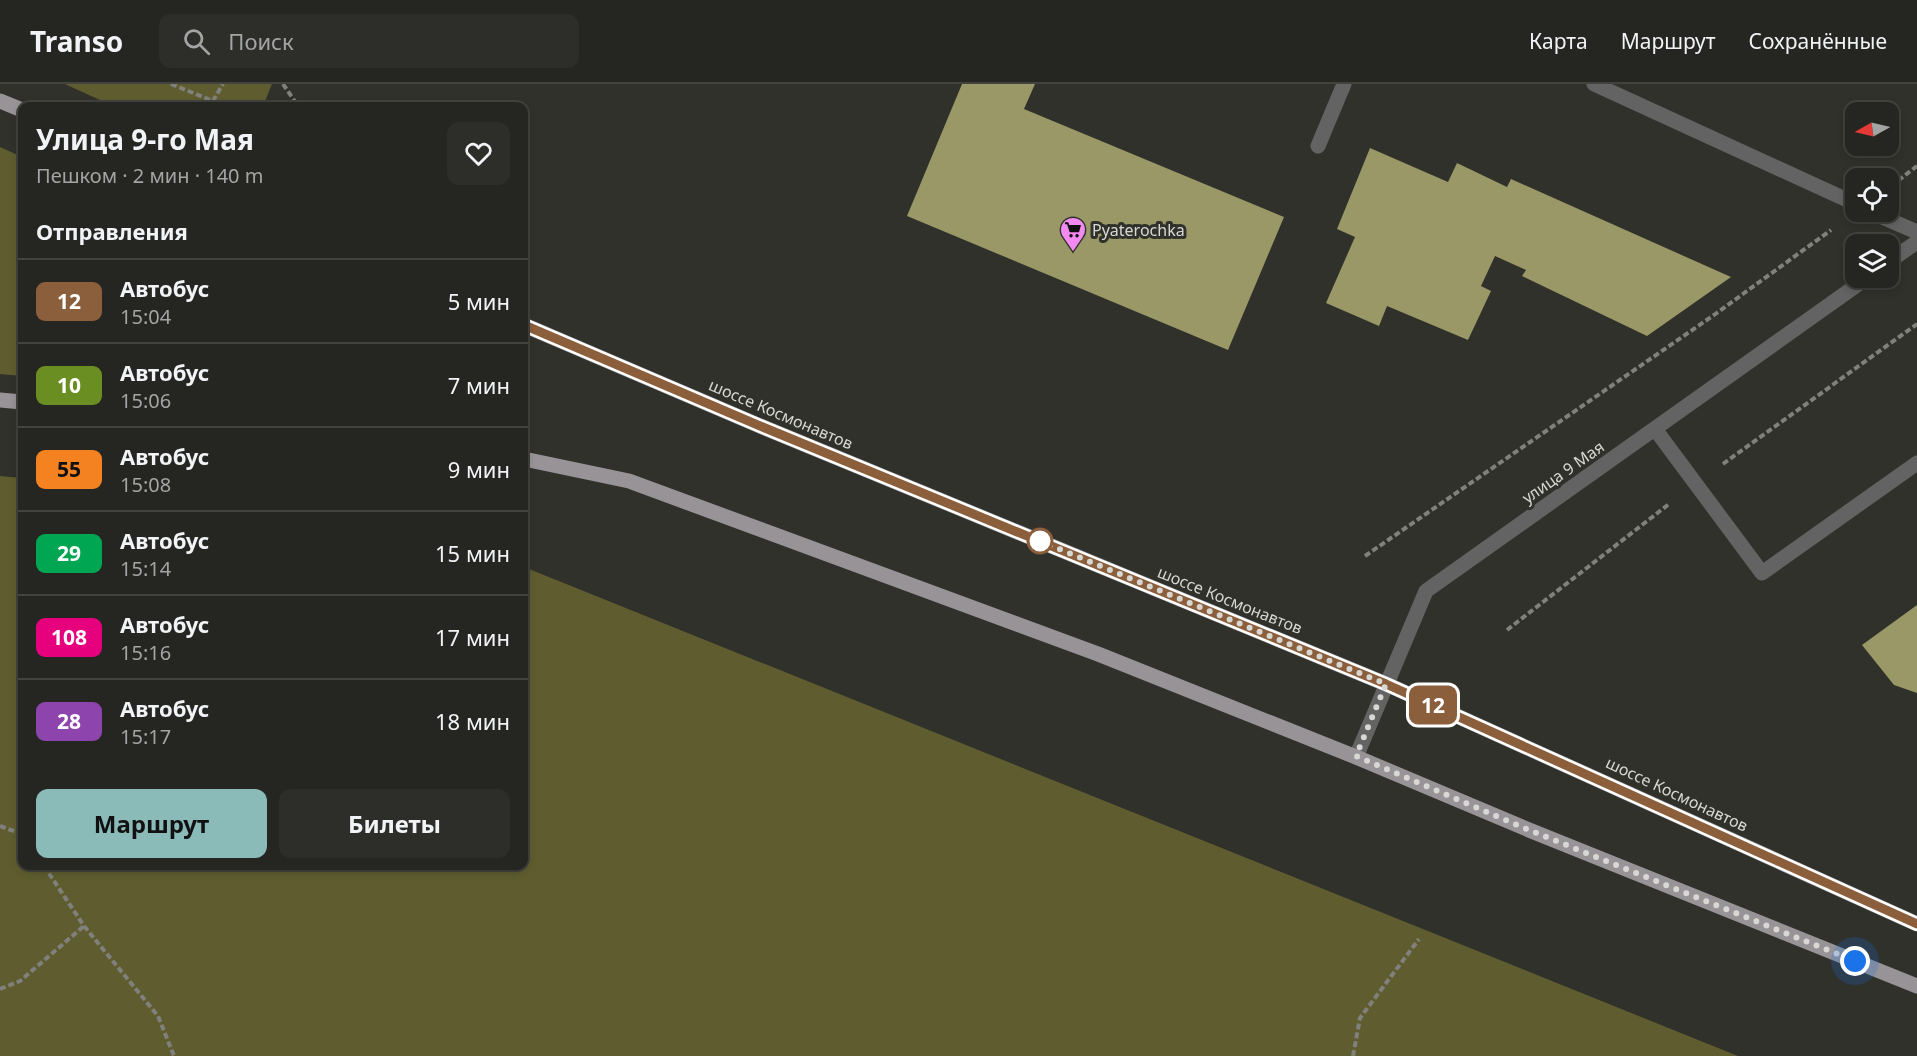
<!DOCTYPE html>
<html lang="ru">
<head>
<meta charset="utf-8">
<style>
	body { margin:0; font-family:"Noto Sans",sans-serif; background:#2d2d2a; color:#f1f3f6; height:100vh; display:flex; flex-direction:column; font-size:22px; white-space:nowrap }
	* { box-sizing:border-box; margin:0 }
	p { font-size:20px; color:#a3a5a5 }
	.icon { flex:none; width:33px; height:33px; fill:none; stroke:currentColor; stroke-width:2; stroke-linecap:round; stroke-linejoin:round }
	.map { position:relative; flex:1; overflow:hidden }
	.panel { position:absolute; left:18px; top:18px; width:510px; height:768px; display:flex; flex-direction:column; background:#252521; border-radius:12px; box-shadow:0 3px 9px #0003,0 0 0 2px #42423f }
	.panel>* { flex:none }
	.badge { padding:0 12px; border-radius:9px; font-size:21px; line-height:39px }
	.needle { width:39px; rotate:262deg }
	.controls { position:absolute; left:1845px; top:18px; display:grid; gap:12px }
	.controls a { display:grid; place-items:center; width:54px; height:54px; border-radius:12px; background:#252521; box-shadow:0 3px 9px #0003,0 0 0 2px #42423f; font-size:30px }
	.you { position:absolute; width:30px; height:30px; margin:-15px; border:4px solid #fff; border-radius:50%; background:#1a73e8; box-shadow:0 0 0 9px #1a73e833 }
	.map>.badge { position:absolute; translate:-50% -50%; box-shadow:0 0 0 3px #fff }
	h2 { padding:0 18px; font-size:22px; line-height:54px }
	.round { display:grid; place-items:center; flex:none; width:63px; height:63px; border-radius:12px; background:#2d2d2a }
	.head { display:flex; align-items:center; justify-content:space-between; height:102px; padding:0 18px }
	h1 { font-size:28px; font-weight:700; line-height:45px }
	.cta { display:flex; gap:12px; margin-top:auto; padding:12px 18px }
	.cta a { flex:1; height:69px; border-radius:12px; background:#8bbbb9; color:#111; font-size:24px; font-weight:700; line-height:69px; text-align:center }
	.cta a+a { background:#2d2d2a; color:#f1f3f6 }
	ul { padding:0; list-style:none }
	li { display:flex; align-items:center; gap:18px; height:84px; padding:0 18px; border-top:2px solid #42423f }
	li div { flex:1 }
	li b { display:block; font-size:22px }
	li em { font-style:normal }
	li .badge { min-width:66px; font-weight:700; text-align:center }
	header { display:flex; align-items:center; gap:36px; box-sizing:border-box; height:84px; padding:0 30px; background:#252521; border-bottom:2px solid #42423f }
	header strong { font-size:28px }
	nav { display:flex; gap:33px; margin-inline-start:auto; font-size:21px }
	.search { width:420px; height:54px; background:#2d2d2a; display:flex; align-items:center; gap:15px; box-sizing:border-box; padding:0 21px; border-radius:12px; color:#a3a5a5; font-size:22px }
	.map>svg:first-child { display:block }
	.green { fill:#5f5d2f }
	.building { fill:#999866 }
	.lines { fill:none; stroke-linecap:round; stroke-linejoin:round }
	.path { stroke:#80807c; stroke-width:4; stroke-dasharray:6 3; stroke-linecap:butt }
	.minor { stroke:#646364; stroke-width:15 }
	.major { stroke:#979397; stroke-width:15 }
	.line-casing { stroke:#fff; stroke-width:14 }
	.line { stroke:#8b5e3c; stroke-width:9 }
	.walk { stroke:#d7d7d4; stroke-width:6; stroke-dasharray:0 10.8 }
	.stop-dot { fill:#fff; stroke:#8b5e3c; stroke-width:3 }
	.labels { text-anchor:middle; dominant-baseline:central; stroke-width:6; stroke-linejoin:round; paint-order:stroke }
	.poi-label { font-size:16px; fill:#d7d7d4; stroke:#31312c; text-anchor:start }
	.street-label { font-size:16px; fill:#d7d7d4; stroke:#31312c }
</style>
</head>
<body>
<header>
<strong>Transo</strong>
<div class="search"><svg class="icon" aria-label="search" viewBox="0 0 24 24"><circle cx="10" cy="10" r="6"/><path d="M15 15l6 6"/></svg>Поиск</div>
<nav><a>Карта</a><a>Маршрут</a><a>Сохранённые</a></nav>
</header>
<div class="map">
<svg width="1917" height="972" viewBox="0 0 1917 972">
	<rect width="100%" height="100%" fill="#31312c"/>
	<path class="green" d="M65,0H272L263,22H113Z
		M0,63L22,73V292L0,290Z
		M0,392L22,394V782H524V483L1738,972H0Z"/>
	<path class="building" d="M962,0H1035L1024,25L1284,133L1228,266L907,132Z
		M1370,64L1448,98L1457,79L1507,103L1511,95L1731,193L1647,252L1522,192L1526,186L1495,172L1481,202L1491,207L1468,256L1387,222L1379,242L1326,219L1355,153L1337,145Z
		M1917,521V609L1894,601L1862,561Z"/>
	<g class="lines">
		<path class="path" d="M171,0L213,17L223,0
			M283,0L298,22
			M1891,102L1917,82
			M1723,380L1917,240
			M1365,472L1714,231L1831,146
			M1507,546L1669,420
			M0,742L22,750
			M44,782L84,842L158,932L174,972
			M0,905L20,897L84,842
			M1353,972L1360,934L1419,855"/>
		<path class="minor" d="M1594,0L1856,120
			M1318,62L1344,0
			M1871,128L1917,148
			M1888,178L1917,158
			M1655,345L1762,489L1917,379
			M1356,673L1426,507L1867,194"/>
		<path class="major" d="M0,17L22,26
			M524,241L765,344L1386,600L1917,840
			M0,316L22,318
			M524,375L629,397L1098,570L1356,673L1529,746L1917,902"/>
	</g>
	<g class="lines">
		<defs>
			<path id="line" d="M524,241L765,344L1386,600L1917,840"/>
		</defs>
		<use href="#line" class="line-casing"/>
		<use href="#line" class="line"/>
		<path class="walk" d="M1040,457L1386,600L1356,672L1529,746L1855,877"/>
	</g>
	<defs>
		<symbol id="supermarket-pin" viewBox="-11 -11 22 30"><path d="M0 17L-7.5 6A9.5 9.5 0 1 1 7.5 6Z" fill="#f28af2" stroke="#31312c"/><path d="M-6-5.5h2.5l.6 2H6L4.5 2H-2.5L-4.4-4H-6ZM-1.5 3.2a1.3 1.3 0 1 0 .1 0ZM3 3.2a1.3 1.3 0 1 0 .1 0Z" fill="#111"/></symbol>
	</defs>
	<g fill-rule="evenodd">
		<use href="#supermarket-pin" x="1058" y="131" width="30" height="40"/>
	</g>
	<circle class="stop-dot" cx="1040" cy="457" r="12"/>
	<g class="labels">
		<g class="poi-label">
			<text x="1092" y="146">Pyaterochka</text>
		</g>
		<g class="street-label">
			<text transform="translate(781 330) rotate(23)">шоссе Космонавтов</text>
			<text transform="translate(1563 388) rotate(-35)">улица 9 Мая</text>
			<text transform="translate(1230 516) rotate(22)">шоссе Космонавтов</text>
			<text transform="translate(1677 710) rotate(25)">шоссе Космонавтов</text>
		</g>
	</g>
</svg>
<div class="controls">
<a><svg class="needle" viewBox="-14 -14 28 28"><path d="M0-13l5 13h-10z" fill="#e53935"/><path d="M0 13l5-13h-10z" fill="#a3a5a5"/></svg></a>
<a><svg class="icon" aria-label="locate" viewBox="0 0 24 24"><circle cx="12" cy="12" r="6"/><path d="M12 2v4M12 18v4M2 12h4M18 12h4"/></svg></a>
<a><svg class="icon" aria-label="layers" viewBox="0 0 24 24"><path d="M12 4l9 5-9 5-9-5zM3 14l9 5 9-5"/></svg></a>
</div>
<div class="you" style="left:1855px;top:877px"></div>
<b class="badge" style="left:1433px;top:621px;background:#8b5e3c;color:#fff">12</b>
<section class="panel">
<div class="head"><div><h1>Улица 9-го Мая</h1><p>Пешком · 2 мин · 140 m</p></div><a class="round"><svg class="icon" aria-label="heart" viewBox="0 0 24 24"><path d="M12 20l-8-8c-3-5 5-10 8-4 3-6 11-1 8 4z"/></svg></a></div>
<h2>Отправления</h2>
<ul>
<li><span class="badge" style="background:#8b5e3c;color:#fff">12</span><div><b>Автобус</b><p>15:04</p></div><em>5 мин</em></li>
<li><span class="badge" style="background:#6b8e23;color:#fff">10</span><div><b>Автобус</b><p>15:06</p></div><em>7 мин</em></li>
<li><span class="badge" style="background:#f58220;color:#111">55</span><div><b>Автобус</b><p>15:08</p></div><em>9 мин</em></li>
<li><span class="badge" style="background:#00a651;color:#fff">29</span><div><b>Автобус</b><p>15:14</p></div><em>15 мин</em></li>
<li><span class="badge" style="background:#e6007e;color:#fff">108</span><div><b>Автобус</b><p>15:16</p></div><em>17 мин</em></li>
<li><span class="badge" style="background:#8e44ad;color:#fff">28</span><div><b>Автобус</b><p>15:17</p></div><em>18 мин</em></li>
</ul>
<div class="cta"><a>Маршрут</a><a>Билеты</a></div>
</section>
</div>
</body>
</html>
